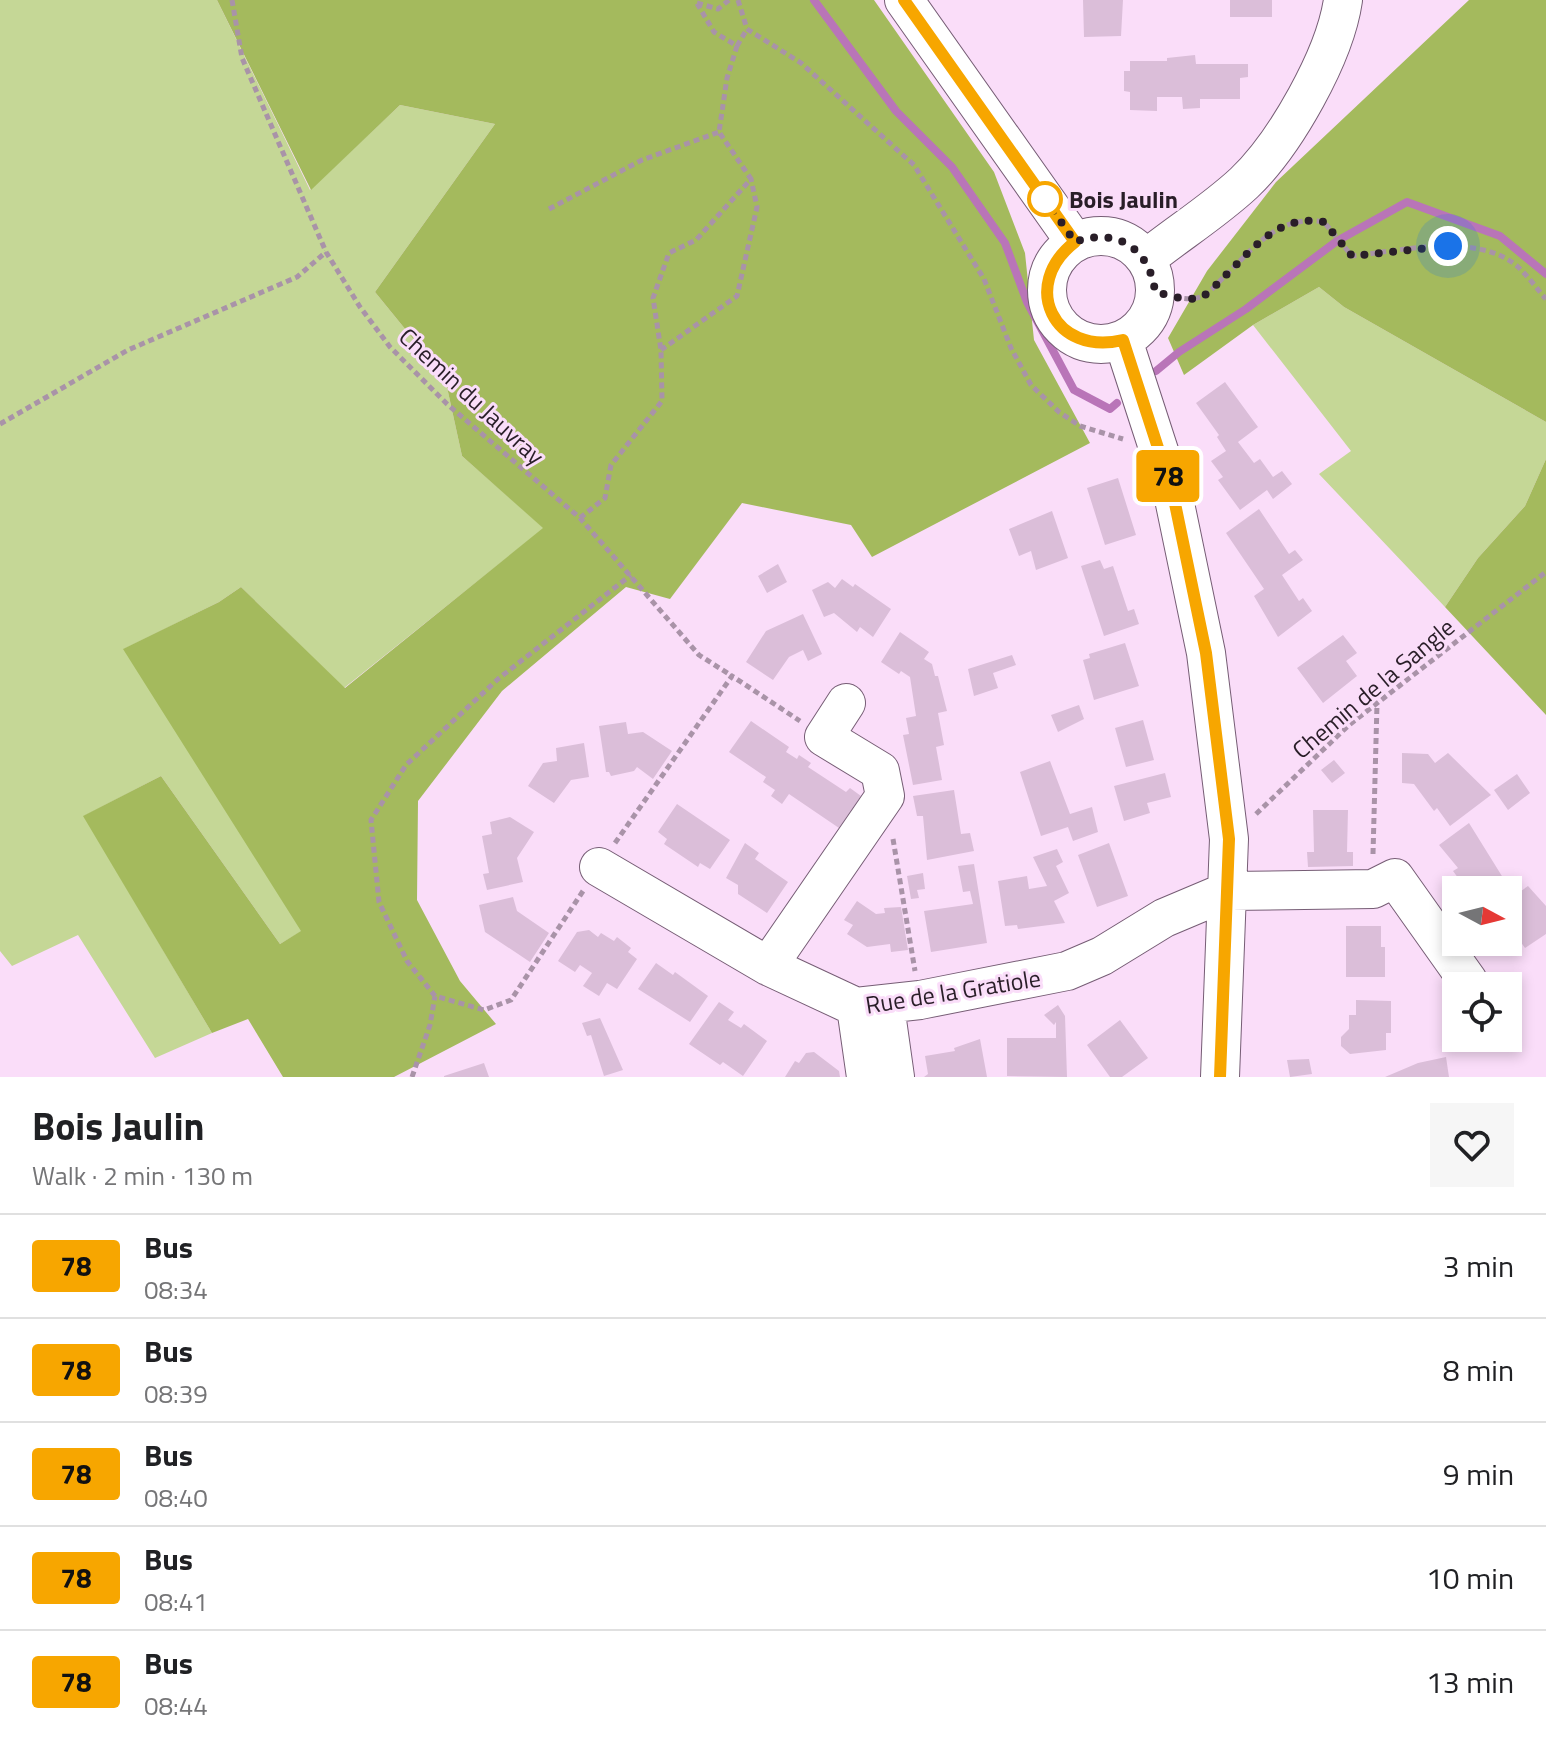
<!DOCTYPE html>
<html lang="en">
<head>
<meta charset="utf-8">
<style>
	body { margin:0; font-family:"Titillium Web",sans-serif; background:#f6f6f6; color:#202124; height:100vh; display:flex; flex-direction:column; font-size:30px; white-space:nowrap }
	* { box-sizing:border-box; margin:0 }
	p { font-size:26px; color:#757577 }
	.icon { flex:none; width:44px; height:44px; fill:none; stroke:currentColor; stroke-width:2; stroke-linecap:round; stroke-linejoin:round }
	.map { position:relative; height:1077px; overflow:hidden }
	.drawer { display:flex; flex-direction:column; background:#fff; flex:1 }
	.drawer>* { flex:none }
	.badge { padding:0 16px; border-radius:6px; font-size:28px; line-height:52px }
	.needle { width:52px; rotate:97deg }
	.tools { position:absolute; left:1442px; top:876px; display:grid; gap:16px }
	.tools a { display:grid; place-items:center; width:80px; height:80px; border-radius:0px; background:#fff; box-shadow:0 4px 12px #0003; font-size:40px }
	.you { position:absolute; width:40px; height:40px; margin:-20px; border:6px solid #fff; border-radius:50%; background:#1a73e8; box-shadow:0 0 0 12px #1a73e833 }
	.map>.badge { position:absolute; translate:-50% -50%; box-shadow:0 0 0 4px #fff }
	.round { display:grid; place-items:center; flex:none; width:84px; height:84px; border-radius:0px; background:#f6f6f6 }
	.summary { display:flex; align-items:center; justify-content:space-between; height:136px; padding:0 32px }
	h1 { font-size:38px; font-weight:700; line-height:60px }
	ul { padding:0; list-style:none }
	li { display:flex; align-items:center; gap:24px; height:104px; padding:0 32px; border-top:2px solid #e0e0e0 }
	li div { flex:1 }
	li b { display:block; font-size:30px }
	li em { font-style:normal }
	li .badge { min-width:88px; font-weight:700; text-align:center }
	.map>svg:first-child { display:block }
	.green { fill:#c5d796 }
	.forest { fill:#a4ba5d }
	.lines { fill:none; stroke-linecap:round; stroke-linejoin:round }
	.stream { stroke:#b975b8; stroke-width:8 }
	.building { fill:#dbbed9 }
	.minor-casing { stroke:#765d75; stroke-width:40 }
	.path { stroke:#a993a8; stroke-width:5; stroke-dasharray:6 4; stroke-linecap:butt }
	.minor { stroke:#fff; stroke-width:38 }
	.line-casing { stroke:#fff; stroke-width:18 }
	.line { stroke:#f7a600; stroke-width:12 }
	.walk { stroke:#291e28; stroke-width:8; stroke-dasharray:0 14.4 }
	.stop-dot { fill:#fff; stroke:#f7a600; stroke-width:4 }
	.labels { text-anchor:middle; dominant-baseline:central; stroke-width:6; stroke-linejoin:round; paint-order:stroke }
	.stop-label { font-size:24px; font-weight:bold; fill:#291e28; stroke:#faddf9; text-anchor:start }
	.street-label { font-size:24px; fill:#291e28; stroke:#faddf9 }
</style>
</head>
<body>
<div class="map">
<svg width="1546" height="1077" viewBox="0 0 1546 1077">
	<rect width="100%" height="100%" fill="#faddf9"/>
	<path class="green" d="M0,0H217L310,190L400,105L495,124L375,292L445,378L462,456L544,528L344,688L241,587L219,602L124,649L302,931L280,944L161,776L84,816L212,1033L155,1058L78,935L12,966L0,951Z
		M1319,287L1344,307L1546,422V459L1525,506L1478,558L1445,607L1319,474L1351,451L1253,325Z"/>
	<path class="forest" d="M217,0H874L994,172L1025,253L1034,340L1090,443L872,557L851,525L742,503L670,599L626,587L502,691L418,801L417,900L460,981L496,1024L394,1077H283L248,1019L212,1033L83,816L161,776L280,944L301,931L123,649L219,602L241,587L345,688L543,528L462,456L445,378L375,292L495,124L400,105L311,190Z
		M1469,0H1546V422L1344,307L1319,287L1253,325L1184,375L1168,338L1207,271L1276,182Z
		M1546,459V715L1445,607L1478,558L1525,506Z"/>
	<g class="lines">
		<path class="stream" d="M814,0L896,111L952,167L1005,243L1027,302L1074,390L1110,409L1117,403
			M1156,371L1179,352L1246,309L1337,241L1407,202L1500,236L1546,274"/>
	</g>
	<path class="building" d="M1083,0H1123L1121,36L1084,37Z
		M1230,0H1272V17H1230Z
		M1195,55L1196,64H1248V77L1240,78V99H1200V108L1183,109L1182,97H1157V111L1130,110V92L1124,91V71H1130V61H1167V58Z
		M1225,382L1258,427L1238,442L1254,463L1260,459L1273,477L1282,471L1292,484L1273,499L1267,490L1240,510L1218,480L1223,477L1211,461L1226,451L1217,437L1219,435L1196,403Z
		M1118,478L1136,535L1105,545L1087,488Z
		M1259,509L1289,554L1295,550L1303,560L1282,575L1299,601L1303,598L1312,611L1278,637L1254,596L1264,589L1226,533Z
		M1052,511L1068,558L1036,570L1031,551L1019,556L1009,529Z
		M1100,560L1104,569L1113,566L1128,611L1134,609L1139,624L1104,636L1081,566Z
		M778,564L787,582L767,593L758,576Z
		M842,579L853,587L855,584L891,609L873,637L860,627L857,632L834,613L824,617L812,590L828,582L835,588Z
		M803,614L822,654L808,661L803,650L789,657L773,680L746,662L766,631Z
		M900,632L929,652L924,659L932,664L935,676H938L947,711L938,713L944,745L936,747L942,780L913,785L903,735L909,734L906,718L916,716L910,677L901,671L899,674L881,662Z
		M1343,635L1357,653L1346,661L1357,676L1323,703L1297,668Z
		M1125,643L1139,686L1094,700L1083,660L1090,658L1089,654Z
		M1012,655L1016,665L993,673L998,688L974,696L968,669Z
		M1079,705L1084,719L1058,732L1051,715Z
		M1143,720L1154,760L1126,767L1115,728Z
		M751,721L789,747L786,752L797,759L799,755L811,763L808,767L846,792L850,788L861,796L839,828L789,794L782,804L771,796L775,790L763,782L766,777L729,752Z
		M626,722L628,734L643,732L672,751L653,779L637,767L634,771L611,776L609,772H606L599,726Z
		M584,743L589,777L571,780L554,803L528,786L543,763L557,761L556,748Z
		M1402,753L1428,754L1435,763L1448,753L1491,795L1450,826L1437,808L1434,811L1414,784L1402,783Z
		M1334,760L1345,773L1332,783L1321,770Z
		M1050,761L1070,814L1092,807L1098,832L1073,841L1068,827L1041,836L1020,772Z
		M1165,773L1171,797L1147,803L1150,813L1124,821L1114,786Z
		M1517,774L1530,793L1508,810L1494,790Z
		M954,790L961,834L970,833L974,851L927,860L923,816H917L913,796Z
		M677,804L730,840L710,869L700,863L698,867L664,844L667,839L658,832Z
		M1313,810H1348L1347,852H1353V866L1308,867L1307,852H1314Z
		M510,817L534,832L517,858L523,882L487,890L483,874L489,873L482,836L492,834L490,822Z
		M1469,823L1505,881L1492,890H1467L1453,871L1458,868L1439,845Z
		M745,843L759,853L755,859L788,882L767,913L738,894V885L726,878Z
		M1109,843L1128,896L1097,907L1078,855Z
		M1057,849L1063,862L1056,866L1069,893L1054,901L1065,923L1018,929L1017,925L1005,926L998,881L1027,876L1029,889L1047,886L1033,857Z
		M974,864L987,943L931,952L924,911L973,904L970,891L963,892L958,866Z
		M923,873L925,889L917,890L919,898L911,899L907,876Z
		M1528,886L1546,906V934L1525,948L1508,924V893L1511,891L1514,896Z
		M513,897L517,911L549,933L530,962L485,932L479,905Z
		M857,901L876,914L885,913L884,908L901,907L908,950L891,952L890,944L867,947L847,934L853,925L844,920Z
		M1346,926H1381V947H1385V977H1346Z
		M589,930L598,937L601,933L614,941L617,937L631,948L628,952L637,959L617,989L607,983L599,996L583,986L592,973L580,965L575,972L558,961L577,932Z
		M656,963L673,975L675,972L708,996L690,1022L638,989Z
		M1356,1000L1391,1001V1033H1386V1050L1350,1054L1341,1046V1037L1349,1029V1015H1356Z
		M719,1002L734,1012L728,1020L741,1028L744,1024L767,1041L743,1076L723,1062L720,1065L689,1044Z
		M1058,1005L1065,1016L1067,1077L1007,1076V1038H1056V1022L1054,1025L1044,1015Z
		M600,1018L623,1070L604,1076L591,1035L587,1036L582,1023Z
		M1120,1020L1148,1058L1122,1077H1110L1087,1045Z
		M980,1039L987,1077H924L928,1074L925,1056L955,1051L954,1048Z
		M814,1052L839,1071L840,1077H785L795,1061L799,1063L806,1053Z
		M1446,1057L1449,1077H1385L1418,1063Z
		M1309,1059L1312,1074L1290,1077L1287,1060Z
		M484,1063L489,1077H444V1076Z"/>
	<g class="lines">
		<defs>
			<path id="minor" d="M904,0L1075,242
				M1047 290a54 54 0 1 1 108 0a54 54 0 1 1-108 0Z
				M1146,259C1177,234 1214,211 1244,183C1285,144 1335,56 1343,0
				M1123,340L1173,494L1206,653L1229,839L1220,1077
				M599,867L768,966L856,1007L920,1000L1067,971L1102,956L1164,918L1228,891L1373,889L1395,878L1468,981
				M768,966L885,796L880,771L824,737L846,703
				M885,1006L895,1077
				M856,1007L866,1077"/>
		</defs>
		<use href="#minor" class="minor-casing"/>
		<path class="path" d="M232,0L242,58L326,252L360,307L390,347L447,404L580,518L699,655L732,676
			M738,0L747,29
			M697,3L718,9L729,0
			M747,29L801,63L914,165L984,279L1011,348L1031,385L1059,412L1080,426L1123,439
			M737,46L747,29
			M549,209L642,160L719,132
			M1155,292C1170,295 1188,303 1203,296C1211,292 1219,281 1226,275C1255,246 1280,214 1324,222L1352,256C1399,251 1477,232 1517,266C1528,276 1537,289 1546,299
			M661,350L737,296L757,207L751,179
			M0,424L128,350L297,277L326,252
			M580,518L605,498L611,465L662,401L661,350L653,298L669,253L696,240L751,179L719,132L727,78L737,46L714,32L695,0
			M1256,814L1349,725L1546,572
			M893,839L915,971
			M615,843L732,676L800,721
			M1373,854L1377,704
			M583,891L511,1000L484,1010L435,996L407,961L379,902L371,820L406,765L498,679L631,575
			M412,1077L430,1025L435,996"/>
		<use href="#minor" class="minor"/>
	</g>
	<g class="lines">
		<defs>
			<path id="line" d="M904,0L1075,242C1019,285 1054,357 1123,340L1173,494L1206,653L1229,839L1220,1077"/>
		</defs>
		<use href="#line" class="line-casing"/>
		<use href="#line" class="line"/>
		<path class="walk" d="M1045,199L1075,242C1116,227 1150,248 1155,292C1170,295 1188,303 1203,296C1211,292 1219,281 1226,275C1255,246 1280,214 1324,222L1352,256L1448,246"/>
	</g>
	<circle class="stop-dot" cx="1045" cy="199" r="16"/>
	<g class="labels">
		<g class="stop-label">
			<text x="1069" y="199">Bois Jaulin</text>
		</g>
		<g class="street-label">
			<text transform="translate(472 396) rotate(43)">Chemin du Jauvray</text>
			<text transform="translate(1373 688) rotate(-40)">Chemin de la Sangle</text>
			<text transform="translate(953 991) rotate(-9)">Rue de la Gratiole</text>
		</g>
	</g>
</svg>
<div class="tools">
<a><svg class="needle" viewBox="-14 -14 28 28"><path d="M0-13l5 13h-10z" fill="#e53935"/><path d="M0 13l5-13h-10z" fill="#757577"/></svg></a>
<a><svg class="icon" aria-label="locate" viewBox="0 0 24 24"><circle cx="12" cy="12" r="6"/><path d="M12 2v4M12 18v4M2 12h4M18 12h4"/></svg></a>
</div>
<div class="you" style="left:1448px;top:246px"></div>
<b class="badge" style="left:1168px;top:476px;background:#f7a600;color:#111">78</b>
</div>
<section class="drawer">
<div class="summary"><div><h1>Bois Jaulin</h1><p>Walk · 2 min · 130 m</p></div><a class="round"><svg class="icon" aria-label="heart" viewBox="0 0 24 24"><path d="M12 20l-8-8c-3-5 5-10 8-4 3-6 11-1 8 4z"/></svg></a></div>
<ul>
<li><span class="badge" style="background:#f7a600;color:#111">78</span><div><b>Bus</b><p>08:34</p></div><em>3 min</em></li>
<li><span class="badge" style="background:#f7a600;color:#111">78</span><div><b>Bus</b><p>08:39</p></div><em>8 min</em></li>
<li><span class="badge" style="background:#f7a600;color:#111">78</span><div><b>Bus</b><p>08:40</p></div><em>9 min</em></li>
<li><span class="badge" style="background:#f7a600;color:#111">78</span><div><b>Bus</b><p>08:41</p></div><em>10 min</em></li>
<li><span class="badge" style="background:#f7a600;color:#111">78</span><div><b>Bus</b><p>08:44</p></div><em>13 min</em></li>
</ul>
</section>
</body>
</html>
